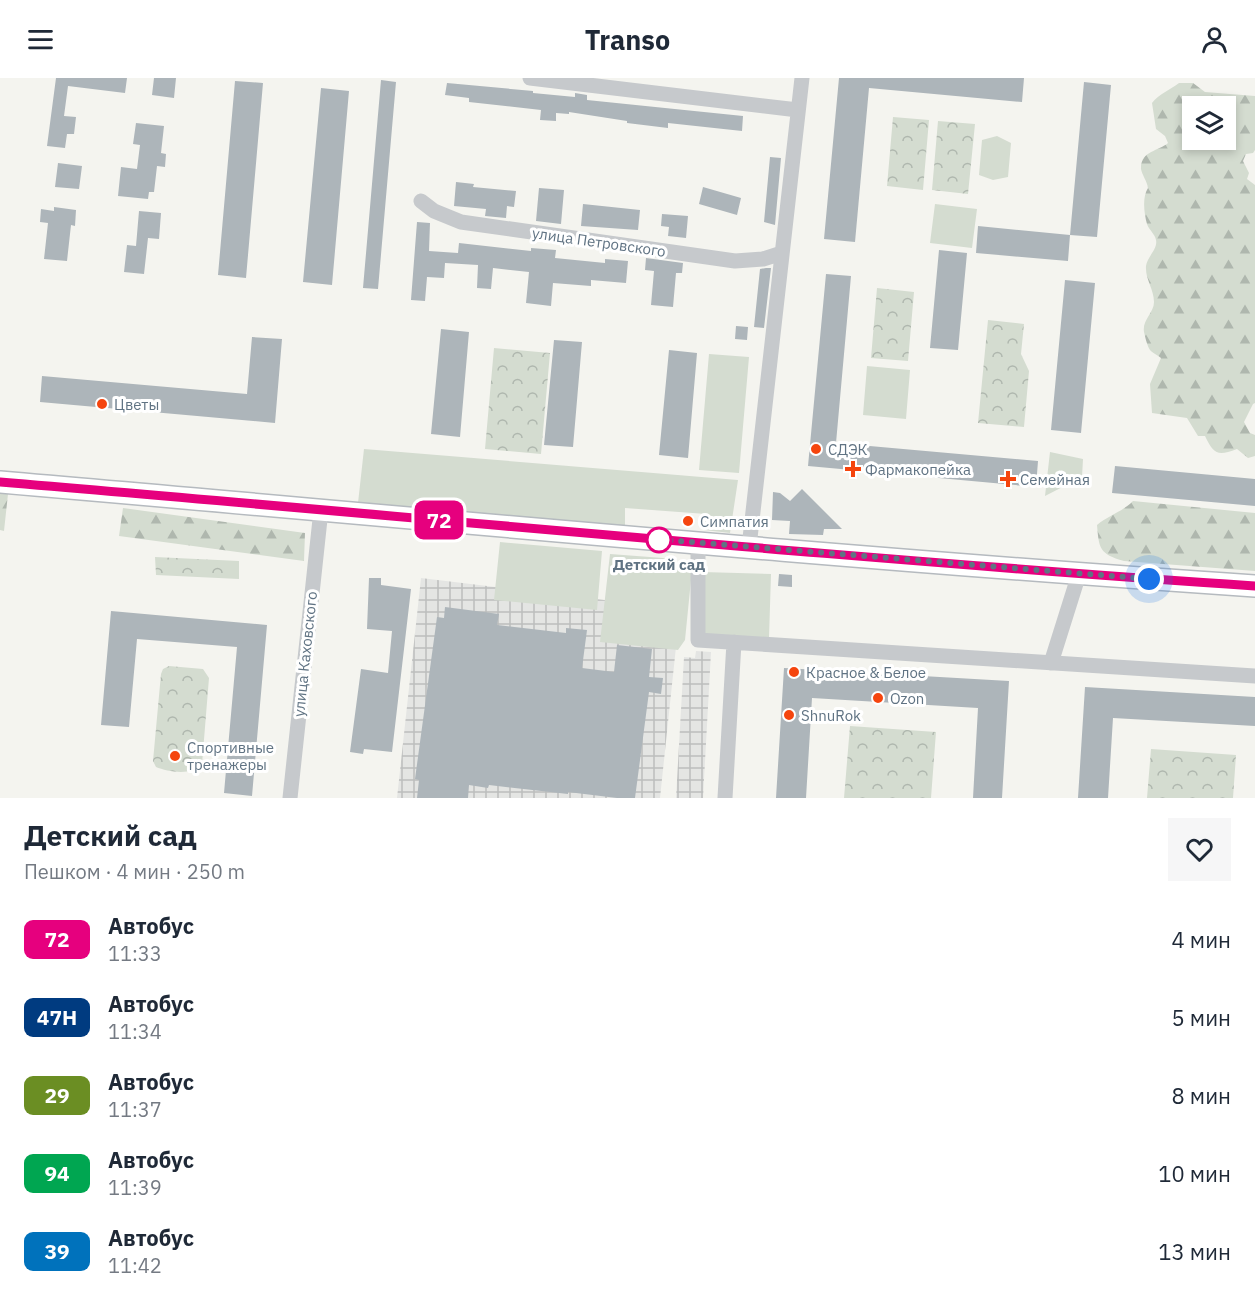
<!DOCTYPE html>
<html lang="ru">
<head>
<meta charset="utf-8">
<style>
	body { margin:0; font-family:"IBM Plex Sans",sans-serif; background:#f6f6f7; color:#1f2937; height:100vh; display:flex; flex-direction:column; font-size:22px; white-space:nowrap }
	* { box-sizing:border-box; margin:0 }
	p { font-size:20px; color:#747a83 }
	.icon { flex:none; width:33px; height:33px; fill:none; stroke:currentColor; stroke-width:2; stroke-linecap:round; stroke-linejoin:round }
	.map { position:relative; height:720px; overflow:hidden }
	.drawer { display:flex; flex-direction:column; background:#fff; flex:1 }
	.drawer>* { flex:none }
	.badge { padding:0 12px; border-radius:9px; font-size:21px; line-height:39px }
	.tools { position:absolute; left:1182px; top:18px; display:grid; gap:12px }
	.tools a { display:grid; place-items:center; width:54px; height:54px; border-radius:0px; background:#fff; box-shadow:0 3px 9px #0003; font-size:30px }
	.you { position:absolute; width:30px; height:30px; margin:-15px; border:4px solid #fff; border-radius:50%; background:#1a73e8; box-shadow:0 0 0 9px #1a73e833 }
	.map>.badge { position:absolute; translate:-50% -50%; box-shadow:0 0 0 3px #fff }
	.round { display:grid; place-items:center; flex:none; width:63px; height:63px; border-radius:0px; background:#f6f6f7 }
	.headline { display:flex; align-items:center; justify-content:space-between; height:102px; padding:0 24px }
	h1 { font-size:28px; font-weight:800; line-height:45px }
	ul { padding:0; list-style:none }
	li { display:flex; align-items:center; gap:18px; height:78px; padding:0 24px }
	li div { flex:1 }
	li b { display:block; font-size:22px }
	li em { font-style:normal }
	li .badge { min-width:66px; font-weight:700; text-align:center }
	header { display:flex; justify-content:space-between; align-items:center; height:78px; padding:0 24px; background:#fff; font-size:27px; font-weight:800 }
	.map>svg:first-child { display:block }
	.industrial { fill:url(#industrial-grid) }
	.grass { fill:#d4dcd0 }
	.forest { fill:url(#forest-firs); fill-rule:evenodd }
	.park { fill:url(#park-crowns) }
	.building { fill:#adb5ba }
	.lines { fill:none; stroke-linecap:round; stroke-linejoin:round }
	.secondary-casing { stroke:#b5babf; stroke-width:24 }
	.minor { stroke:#c6c9cc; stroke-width:15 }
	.secondary { stroke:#fff; stroke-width:21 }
	.line-casing { stroke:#fff; stroke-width:14 }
	.line { stroke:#e6007e; stroke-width:9 }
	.walk { stroke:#607383; stroke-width:6; stroke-dasharray:0 10.8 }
	.poi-dot { fill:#f5450e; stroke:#fff; stroke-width:2 }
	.stop-dot { fill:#fff; stroke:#e6007e; stroke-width:3 }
	.labels { text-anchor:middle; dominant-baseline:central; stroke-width:6; stroke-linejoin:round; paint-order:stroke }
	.street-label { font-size:15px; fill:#607383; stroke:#fff }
	.poi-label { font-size:15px; fill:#607383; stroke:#fff; text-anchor:start }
	.stop-label { font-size:15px; font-weight:bold; fill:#607383; stroke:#fff }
</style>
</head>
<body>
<header><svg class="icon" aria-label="menu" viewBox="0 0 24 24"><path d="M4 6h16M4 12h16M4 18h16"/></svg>Transo<svg class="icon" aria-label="person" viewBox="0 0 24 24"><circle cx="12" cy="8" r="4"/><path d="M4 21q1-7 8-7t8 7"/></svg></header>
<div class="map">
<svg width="1255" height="720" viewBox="0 0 1255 720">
	<defs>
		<pattern id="industrial-grid" width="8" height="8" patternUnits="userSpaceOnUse" patternTransform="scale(1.5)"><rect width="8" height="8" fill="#e4e5e3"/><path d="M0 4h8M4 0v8" fill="none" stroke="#bcbebd"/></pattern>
		<pattern id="forest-firs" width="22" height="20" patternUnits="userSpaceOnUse" patternTransform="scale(1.5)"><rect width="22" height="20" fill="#d4dcd0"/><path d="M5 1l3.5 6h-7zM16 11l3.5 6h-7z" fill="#afb7ae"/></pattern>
		<pattern id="park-crowns" width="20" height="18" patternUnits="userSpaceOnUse" patternTransform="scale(1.5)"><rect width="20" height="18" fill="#d4dcd0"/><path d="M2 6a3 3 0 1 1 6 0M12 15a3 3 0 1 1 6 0" fill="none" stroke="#afb7ae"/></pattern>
	</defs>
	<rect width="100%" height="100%" fill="#f4f4ef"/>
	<path class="industrial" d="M421,500L680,531L660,720H397Z
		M696,573L711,574L703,720H676L684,579L695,580Z"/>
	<path class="grass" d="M997,58L1011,65L1008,99L993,102L979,97L982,62Z
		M935,126L977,131L972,170L930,165Z
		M709,276L749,279L739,395L699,392Z
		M867,288L910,292L906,341L863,337Z
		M364,371L738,402L730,455L704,452L706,436L625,430V448L358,425Z
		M1050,374L1083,381L1082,399L1045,418Z
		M500,464L602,473L597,532L494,522Z
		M610,476L663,480L692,492L685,562L678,572L600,564Z
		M702,494L771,496L769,560L699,557Z"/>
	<path class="forest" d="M1179,5H1193L1205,14L1255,18V72L1253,75L1246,76L1243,83L1249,95L1247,101L1255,107V325L1253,326L1244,344L1250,355L1255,357V378L1248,380L1237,371C1218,378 1214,377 1205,358H1198L1187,340L1152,335L1150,306L1161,280C1158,277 1152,275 1150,272C1147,268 1145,258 1144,254C1142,242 1154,235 1154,224C1154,211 1145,201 1146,188C1147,179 1158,171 1156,162C1155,156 1149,152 1147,146C1144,135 1142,119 1148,110C1147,103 1142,97 1141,91C1140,73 1159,73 1168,65L1165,58L1156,51L1152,25C1159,16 1170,12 1179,5ZM1192,28H1226V62H1192Z
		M0,415L8,416L4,453L0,452Z
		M1133,423L1255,435V493L1124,483C1099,476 1099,470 1097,447C1109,437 1122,434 1133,423Z
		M123,430L305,455L304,483L119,458Z"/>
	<path class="park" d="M893,39L929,42L923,112L887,108Z
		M938,43L975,46L968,116L932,112Z
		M877,210L914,214L908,283L871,280Z
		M988,242L1024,246L1021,276L1029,293L1024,349L978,345Z
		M494,270L550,275L541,376L485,371Z
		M155,479L239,483V501L156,497Z
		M169,588L203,591L209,600L202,686C193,698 168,694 156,689L153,683L161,596L163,591Z
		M850,648L936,654L931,720H844Z
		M1151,671L1236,677L1233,720H1147Z"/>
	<path class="building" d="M56,0H127L125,15L68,8L64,38L76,39L74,56H67L65,70L47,68Z
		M154,0H176L174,20L152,17Z
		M839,0H1024L1022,24L869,10L855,164L824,161Z
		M381,2L396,4L378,211L363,210Z
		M235,3L263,5L246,200L218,197Z
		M1084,4L1111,7L1097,159L1070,157Z
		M447,5L533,13V15L575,19V15L587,17V22L743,38L742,53L668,45V50L627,45V43L569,34V36L556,35V43L540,42L541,32L469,24V20L445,17Z
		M321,10L349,13L332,207L303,204Z
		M136,45L164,48L161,75L166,76L165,89L157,88L154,114H149L148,121L118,118L121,89L137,91L140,67L133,66Z
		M770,79L781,80L775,147L764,144Z
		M58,85L82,88L79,111L55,109Z
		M456,104L474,106L473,109L516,113L514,129L507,128L506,140L485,138L486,131L454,128Z
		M703,109L741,120L737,137L699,126Z
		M539,110L564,112L561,146L536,143Z
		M583,126L640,132L638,152L581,148Z
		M54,129L76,132L75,148L71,147L67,183L44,181L48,145L40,144L41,131L54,133Z
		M139,133L161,135L159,161L148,160L144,196L124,194L127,167L136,168Z
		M662,136L688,138L686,160L668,158L669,149L661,148Z
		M417,144L430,145L429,173L458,175L459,165L531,173V170L556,172L555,180L605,185V181L628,183L626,205L591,202V208L553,205L551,228L526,225L529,194L493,190L491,211L477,210L478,187L445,185L444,200L427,199L425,223L411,222Z
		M978,148L1070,157L1068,183L976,175Z
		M939,172L967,175L958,272L930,270Z
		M646,180L683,185L682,195H676L673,229L651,227L654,193L645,192Z
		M766,190H771L764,250L754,249L760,191Z
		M826,196L851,198L836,365L1038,383L1036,409L808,388Z
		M1065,202L1095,205L1081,355L1051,352Z
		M736,248L748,249L747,262L735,261Z
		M441,251L469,254L460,359L431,356Z
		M252,259L282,261L275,345L40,324L42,298L247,316Z
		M554,262L582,264L573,369L544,367Z
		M669,272L697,275L688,380L659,377Z
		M1115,388L1255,401V428L1112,415Z
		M802,411L842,451H824L823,457L789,456L790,443L772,442L773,414L780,415L790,423Z
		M779,496L792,497V509L778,508Z
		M369,500H381V507L411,511L392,674L364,671L363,676L350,674L361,591L388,595L392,553L367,551Z
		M445,529L499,536L497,547L566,555V550L587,552L582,590L614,594L617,567L652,571L649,599L663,600L661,616L649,614L635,720H617L568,714V716L489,707L488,710L469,707L468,720H417L419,702L415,701L437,539L444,540Z
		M111,533L267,547L252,718L224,715L237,569L137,561L129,649L101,647Z
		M784,590L1009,603L1002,720H973L978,630L812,620L806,720H776Z
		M1085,609L1255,619V648L1113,640L1108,720H1078Z"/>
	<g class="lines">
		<defs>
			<path id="secondary" d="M0,404C418,440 836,480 1255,508"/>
		</defs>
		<use href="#secondary" class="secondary-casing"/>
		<path class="minor" d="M530,0L798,32
			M421,123L434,133L461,144L735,183L763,181L782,175
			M698,465V562L1255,598
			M749,469L802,0
			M1051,585L1079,496
			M290,720L321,432
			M725,720L734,564"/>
		<use href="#secondary" class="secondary"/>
	</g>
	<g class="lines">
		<defs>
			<path id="line" d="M0,404C418,439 836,480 1255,508"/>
		</defs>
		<use href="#line" class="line-casing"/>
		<use href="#line" class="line"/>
		<path class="walk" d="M659,462L654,461L1149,501"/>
	</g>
	<g class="poi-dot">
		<circle cx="102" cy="326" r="6"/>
		<circle cx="816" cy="371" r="6"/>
		<path d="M850 382h6v6h6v6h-6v6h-6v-6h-6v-6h6z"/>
		<path d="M1005 392h6v6h6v6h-6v6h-6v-6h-6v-6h6z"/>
		<circle cx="688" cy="443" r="6"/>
		<circle cx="794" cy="594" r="6"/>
		<circle cx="878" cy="620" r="6"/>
		<circle cx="789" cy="637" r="6"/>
		<circle cx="175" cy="678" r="6"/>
	</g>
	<circle class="stop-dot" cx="659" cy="462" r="12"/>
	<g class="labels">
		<g class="street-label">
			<text transform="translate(599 164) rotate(8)">улица Петровского</text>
			<text transform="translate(305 576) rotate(-84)">улица Каховского</text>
		</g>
		<g class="poi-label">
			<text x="114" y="326">Цветы</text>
			<text x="828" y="371">СДЭК</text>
			<text x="865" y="391">Фармакопейка</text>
			<text x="1020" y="401">Семейная</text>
			<text x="700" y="443">Симпатия</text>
			<text x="806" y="594">Красное &amp; Белое</text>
			<text x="890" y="620">Ozon</text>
			<text x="801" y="637">ShnuRok</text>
			<text x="187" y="669">Спортивные<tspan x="187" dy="17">тренажеры</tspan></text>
		</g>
		<g class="stop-label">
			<text x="659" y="486">Детский сад</text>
		</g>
	</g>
</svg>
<div class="tools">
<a><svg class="icon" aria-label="layers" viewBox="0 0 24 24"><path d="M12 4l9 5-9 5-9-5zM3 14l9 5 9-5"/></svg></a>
</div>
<div class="you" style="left:1149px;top:501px"></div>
<b class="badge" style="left:439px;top:442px;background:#e6007e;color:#fff">72</b>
</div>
<section class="drawer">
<div class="headline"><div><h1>Детский сад</h1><p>Пешком · 4 мин · 250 m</p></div><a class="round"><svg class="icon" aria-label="heart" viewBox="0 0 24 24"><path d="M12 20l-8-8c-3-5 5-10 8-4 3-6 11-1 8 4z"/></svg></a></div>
<ul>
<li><span class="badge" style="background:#e6007e;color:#fff">72</span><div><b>Автобус</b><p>11:33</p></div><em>4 мин</em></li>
<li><span class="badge" style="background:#003b80;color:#fff">47Н</span><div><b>Автобус</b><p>11:34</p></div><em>5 мин</em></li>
<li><span class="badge" style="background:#6b8e23;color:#fff">29</span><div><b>Автобус</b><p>11:37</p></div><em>8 мин</em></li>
<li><span class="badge" style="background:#00a651;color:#fff">94</span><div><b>Автобус</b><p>11:39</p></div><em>10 мин</em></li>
<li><span class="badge" style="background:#0072bc;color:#fff">39</span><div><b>Автобус</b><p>11:42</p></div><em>13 мин</em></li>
</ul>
</section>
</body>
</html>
